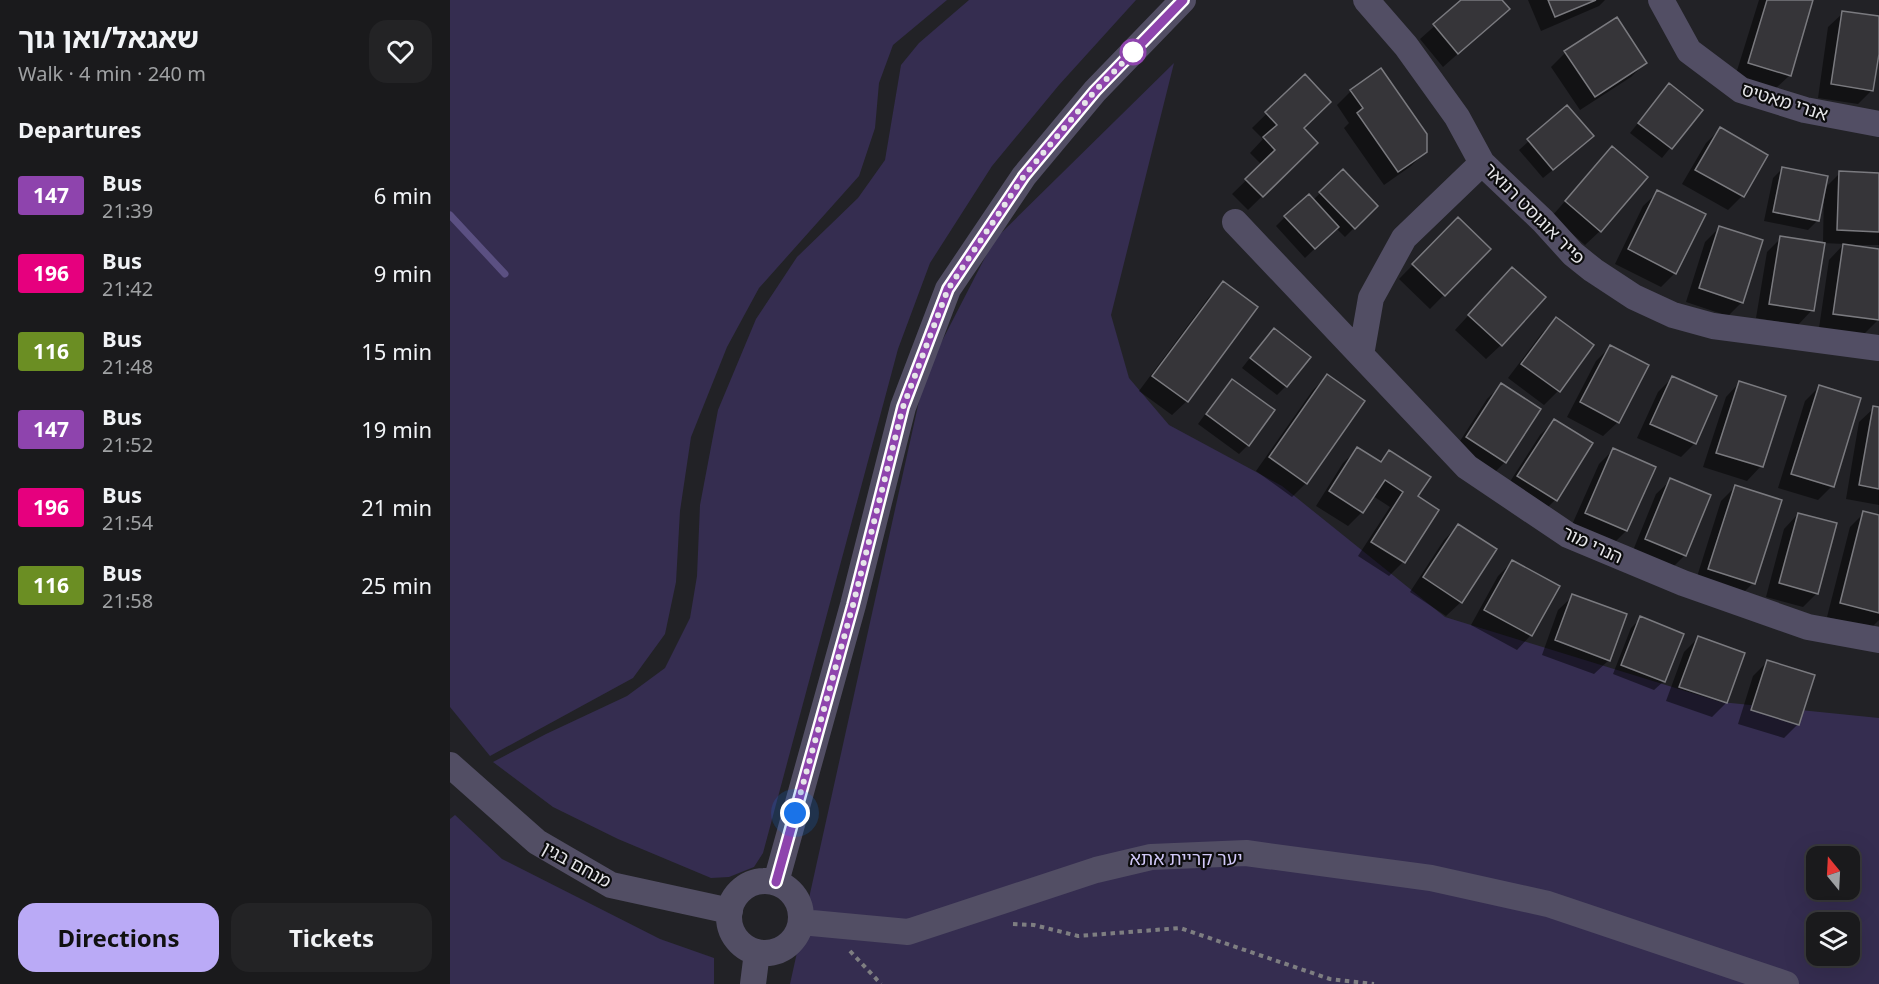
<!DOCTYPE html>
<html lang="en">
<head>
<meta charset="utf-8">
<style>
	body { margin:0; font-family:"Noto Sans","Noto Sans Hebrew",sans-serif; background:#232325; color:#f1f3f6; height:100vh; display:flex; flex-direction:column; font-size:22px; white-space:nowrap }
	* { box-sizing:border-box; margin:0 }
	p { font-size:20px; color:#9fa1a3 }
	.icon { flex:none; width:33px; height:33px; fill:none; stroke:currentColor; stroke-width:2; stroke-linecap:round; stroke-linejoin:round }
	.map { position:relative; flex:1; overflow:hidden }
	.side { display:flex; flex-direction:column; background:#1a1a1c; width:450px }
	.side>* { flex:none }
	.badge { padding:0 12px; border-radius:4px; font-size:21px; line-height:39px }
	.needle { width:39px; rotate:342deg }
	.fabs { position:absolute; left:1356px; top:846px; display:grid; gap:12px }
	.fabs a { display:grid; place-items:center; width:54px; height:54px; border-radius:12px; background:#1a1a1c; box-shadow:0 6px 24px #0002,0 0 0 2px #38383b; font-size:30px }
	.you { position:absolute; width:30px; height:30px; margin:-15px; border:4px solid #fff; border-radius:50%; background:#1a73e8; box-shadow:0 0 0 9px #1a73e833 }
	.map>.badge { position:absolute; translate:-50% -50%; box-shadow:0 0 0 3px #fff }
	h2 { padding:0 18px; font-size:22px; line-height:54px }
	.round { display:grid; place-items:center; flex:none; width:63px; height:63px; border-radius:18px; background:#232325 }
	.head { display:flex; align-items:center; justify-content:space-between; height:102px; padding:0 18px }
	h1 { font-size:28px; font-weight:700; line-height:45px }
	.cta { display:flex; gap:12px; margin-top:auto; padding:12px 18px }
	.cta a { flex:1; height:69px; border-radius:18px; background:#baaaf6; color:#111; font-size:24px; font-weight:700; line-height:69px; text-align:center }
	.cta a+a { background:#232325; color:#f1f3f6 }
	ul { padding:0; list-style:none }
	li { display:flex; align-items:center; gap:18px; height:78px; padding:0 18px }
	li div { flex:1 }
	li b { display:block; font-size:22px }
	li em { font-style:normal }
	li .badge { min-width:66px; font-weight:700; text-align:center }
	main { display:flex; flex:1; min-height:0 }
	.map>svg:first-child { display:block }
	.green { fill:#352d50; fill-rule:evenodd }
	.shadow { fill:#0007 }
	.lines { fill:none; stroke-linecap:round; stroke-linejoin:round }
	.stream { stroke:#5b5082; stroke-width:7 }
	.building { fill:#363539; stroke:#7a7a7f; stroke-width:1.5 }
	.path { stroke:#7e7e81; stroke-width:4; stroke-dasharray:4.5 4.5; stroke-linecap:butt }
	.minor { stroke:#524e64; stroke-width:26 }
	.line-casing { stroke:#fff; stroke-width:14 }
	.line { stroke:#8e44ad; stroke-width:9 }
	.walk { stroke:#e6e6e9; stroke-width:6; stroke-dasharray:0 10.8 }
	.stop-dot { fill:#fff; stroke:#8e44ad; stroke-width:3 }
	.labels { text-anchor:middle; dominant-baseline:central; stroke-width:4.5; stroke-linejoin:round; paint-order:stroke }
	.street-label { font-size:18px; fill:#e6e6e9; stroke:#0c0c0d }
	.park-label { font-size:18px; fill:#d1c8f8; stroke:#0c0c0d }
</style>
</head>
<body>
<main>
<section class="side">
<div class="head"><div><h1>שאגאל/ואן גוך</h1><p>Walk · 4 min · 240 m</p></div><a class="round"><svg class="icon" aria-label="heart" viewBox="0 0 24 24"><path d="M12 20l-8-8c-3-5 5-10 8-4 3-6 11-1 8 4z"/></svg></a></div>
<h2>Departures</h2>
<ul>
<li><span class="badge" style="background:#8e44ad;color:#fff">147</span><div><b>Bus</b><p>21:39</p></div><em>6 min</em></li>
<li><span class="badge" style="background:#e6007e;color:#fff">196</span><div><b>Bus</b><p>21:42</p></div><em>9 min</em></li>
<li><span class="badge" style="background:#6b8e23;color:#fff">116</span><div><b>Bus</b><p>21:48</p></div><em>15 min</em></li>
<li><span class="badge" style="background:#8e44ad;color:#fff">147</span><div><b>Bus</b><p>21:52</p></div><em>19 min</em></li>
<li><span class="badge" style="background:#e6007e;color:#fff">196</span><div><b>Bus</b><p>21:54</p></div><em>21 min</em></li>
<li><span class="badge" style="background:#6b8e23;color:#fff">116</span><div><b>Bus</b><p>21:58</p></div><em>25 min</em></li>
</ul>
<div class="cta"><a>Directions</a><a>Tickets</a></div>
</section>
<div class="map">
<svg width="1429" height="984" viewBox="0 0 1429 984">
	<rect width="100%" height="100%" fill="#222226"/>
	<path class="green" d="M0,0H497L443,45L429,83L425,128L409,176L309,288L277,347L241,437L230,511L226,582L215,634L183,678L40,756L0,707Z
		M519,0H686L609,85L542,166L480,263L448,349L313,853L304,867L279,877L261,878L168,839L103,807L43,762L96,734L177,696L215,668L240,618L247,576L250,505L268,410L306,319L347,257L408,198L435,160L451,65L469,43Z
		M724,63L661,315L679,378L719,425L832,486L995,617L1271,702L1429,718V984H340L475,374L544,240ZM1366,856H1400V890H1366ZM1366,922H1400V956H1366Z
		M5,815L52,859L210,939L264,958V984H0V819Z"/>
	<path class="shadow" d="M1014,0H1050L1058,9L993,67L970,39Z
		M1078,0H1155L1149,6L1091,31Z
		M1309,0H1362L1340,75L1325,89L1285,77Z
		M1393,13L1429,18V44L1422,90L1408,104L1368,98L1378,27Z
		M1115,53L1195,63L1181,77L1130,110L1101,67Z
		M931,71L976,151L961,166L934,185L894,128L899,123L887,105L901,91Z
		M855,76L852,157L798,210L782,194L812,165L800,153L813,139L802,128Z
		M1219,85L1251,110L1212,158L1180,133Z
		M1117,107L1133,145L1093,178L1069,150Z
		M1270,129L1316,156L1292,196L1278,210L1232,184L1256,143Z
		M1162,148L1150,231L1135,245L1102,216Z
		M1332,169L1368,220L1358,230L1314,221L1323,178Z
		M892,172L926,206L895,237L886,228L855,258L826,226L835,217L863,200Z
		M1390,173L1429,174V245H1406V247L1429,250L1428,320L1414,334L1369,328L1379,260L1394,244L1373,243L1374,189Z
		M1208,192L1225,273L1211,287L1165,264L1193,206Z
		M1008,219L1039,249L980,309L949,279Z
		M1269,228L1292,302L1278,316L1236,302L1255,242Z
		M1331,238L1362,310L1348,325L1306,318L1317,252Z
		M773,283L806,307L737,401L722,415L689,391L759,297Z
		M1048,283L1051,345L1036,359L1005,330Z
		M1106,319L1142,346L1108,391L1094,405L1058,378L1092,333Z
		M815,339L836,386L827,395L792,368Z
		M1160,347L1168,422L1153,436L1117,417L1146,361Z
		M877,376L856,483L842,497L806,471L863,390Z
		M1222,378L1245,443L1231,457L1187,438L1208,392Z
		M782,381L798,445L789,454L748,424L773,390Z
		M1290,382L1311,466L1297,481L1253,467L1276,397Z
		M1051,385L1055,462L1041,476L1003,452L1037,399Z
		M1369,387L1382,486L1368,500L1328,488L1355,401Z
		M1424,408L1429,409V505L1396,499L1409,422Z
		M1104,421L1105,500L1091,514L1054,491L1090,435Z
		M908,449L928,462L939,452L966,496L987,510L953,562L939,576L908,556L940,507L923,496L912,512L898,526L866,506L893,463Z
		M1163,450L1204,468L1176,531L1162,545L1121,527L1149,464Z
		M1221,480L1235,555L1221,569L1182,553L1206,494Z
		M1285,487L1303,583L1289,597L1245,583L1271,501Z
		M1414,513L1429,516V620L1421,628L1377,617L1400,527Z
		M1348,514L1367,593L1353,607L1316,597L1334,529Z
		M1008,526L1011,602L996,616L960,592L994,540Z
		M1062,562L1081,635L1067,650L1021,625L1048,576Z
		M1123,596L1159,660L1144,674L1092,655L1108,610Z
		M1191,618L1214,681L1204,690L1163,674L1181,628Z
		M1248,638L1293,654L1276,703L1262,717L1216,701L1234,652Z
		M1317,662L1348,724L1334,738L1288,724L1303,676Z"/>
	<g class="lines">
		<path class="stream" d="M0,215L55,274"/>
	</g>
	<path class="building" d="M1011,0H1052L1060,9L1008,54L983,24Z
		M1098,0H1146L1105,17Z
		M1317,0H1363L1341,76L1298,63Z
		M1392,11L1429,16V54L1423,91L1381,84Z
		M1167,17L1197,63L1145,97L1114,51Z
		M931,68L977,134V152L948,172L907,113L913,108L900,90Z
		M855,74L881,102L854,128L868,143L813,197L795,179L825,150L813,137L827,125L815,112Z
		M1219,83L1253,110L1222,149L1188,123Z
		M1117,105L1144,136L1103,170L1077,139Z
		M1270,127L1318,155L1294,197L1245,170Z
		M1162,146L1198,177L1151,232L1115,201Z
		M1332,167L1378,176L1369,221L1323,212Z
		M893,169L928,206L905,229L869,192Z
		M1389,171L1429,173V232L1387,230Z
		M1207,190L1256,214L1226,274L1178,249Z
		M859,194L889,227L865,249L834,216Z
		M1008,217L1041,249L995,296L962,264Z
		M1269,226L1313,240L1293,303L1249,288Z
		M1330,236L1375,243L1364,311L1319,304Z
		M1393,244L1429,249V320L1383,314Z
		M1062,267L1096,297L1052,346L1018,315Z
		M773,281L808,307L738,402L702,376Z
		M1106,317L1144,345L1110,392L1071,364Z
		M824,328L861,357L837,387L800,358Z
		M1160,345L1199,365L1169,423L1130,402Z
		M877,374L915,401L857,484L819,457Z
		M1222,376L1267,396L1246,444L1200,424Z
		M782,379L825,410L799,446L756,414Z
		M1289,381L1336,396L1313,467L1266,453Z
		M1051,383L1091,409L1056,463L1016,437Z
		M1369,385L1411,398L1384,487L1341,474Z
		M1423,406L1429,407V489L1409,485Z
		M1104,419L1143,443L1107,501L1067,476Z
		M907,447L931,462L939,450L981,477L968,496L989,510L955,563L921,542L953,492L935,480L913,513L879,491Z
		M1163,448L1206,467L1177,531L1135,513Z
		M1220,478L1261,495L1236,556L1195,539Z
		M1285,485L1332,500L1305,584L1258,569Z
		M1413,511L1429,515V613L1390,603Z
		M1348,513L1387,523L1368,594L1329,583Z
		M1008,524L1047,549L1012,603L973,577Z
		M1062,560L1110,586L1082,636L1034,610Z
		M1122,594L1177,614L1160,661L1105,640Z
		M1190,616L1234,634L1215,682L1171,665Z
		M1248,636L1295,653L1277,703L1229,687Z
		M1317,660L1365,675L1349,725L1301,710Z"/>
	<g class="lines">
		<path class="path" d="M563,924L584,925L628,936L730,928L880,979L924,984
			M400,951L431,984"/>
		<path class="minor" d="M916,0L956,46L1007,117L1032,163L1093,221L1123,254L1143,270L1184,297L1223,315L1263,326L1429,348
			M1211,0L1239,51L1291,90L1355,110L1429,124
			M785,222L911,355L921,298L954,238L1032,163
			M911,355L1017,467L1118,535L1233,583L1358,627L1429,640
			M0,765L87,842L161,885L280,911
			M279 917a36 36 0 1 1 72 0a36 36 0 1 1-72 0Z
			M326,882L403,605L453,407L498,289L574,176L645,91L733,0
			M351,922L458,932L646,870L701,857L796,853L981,878L1098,904L1336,984
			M303,984L307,952"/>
	</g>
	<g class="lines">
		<defs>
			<path id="line" d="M326,882L403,605L453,407L498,289L574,176L645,91L733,0"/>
		</defs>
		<use href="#line" class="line-casing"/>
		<use href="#line" class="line"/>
		<path class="walk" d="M345,813L403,605L453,407L498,289L574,176L645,91L689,46L683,52"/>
	</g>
	<circle class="stop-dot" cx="683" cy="52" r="12"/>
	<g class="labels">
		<g class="street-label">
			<text transform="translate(1335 101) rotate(17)">אנרי מאטיס</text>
			<text transform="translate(1085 213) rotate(45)">פייר אוגוסט רנואר</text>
			<text transform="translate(1143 544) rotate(25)">הנרי מור</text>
			<text transform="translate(127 864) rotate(29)">מנחם בגין</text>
		</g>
		<g class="park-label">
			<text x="736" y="858">יער קריית אתא</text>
		</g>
	</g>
</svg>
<div class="fabs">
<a><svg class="needle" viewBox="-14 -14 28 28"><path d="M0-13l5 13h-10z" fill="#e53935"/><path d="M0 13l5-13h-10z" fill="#9fa1a3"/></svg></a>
<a><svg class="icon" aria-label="layers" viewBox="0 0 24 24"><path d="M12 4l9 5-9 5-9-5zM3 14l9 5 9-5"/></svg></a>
</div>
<div class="you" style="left:345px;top:813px"></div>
</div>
</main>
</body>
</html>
